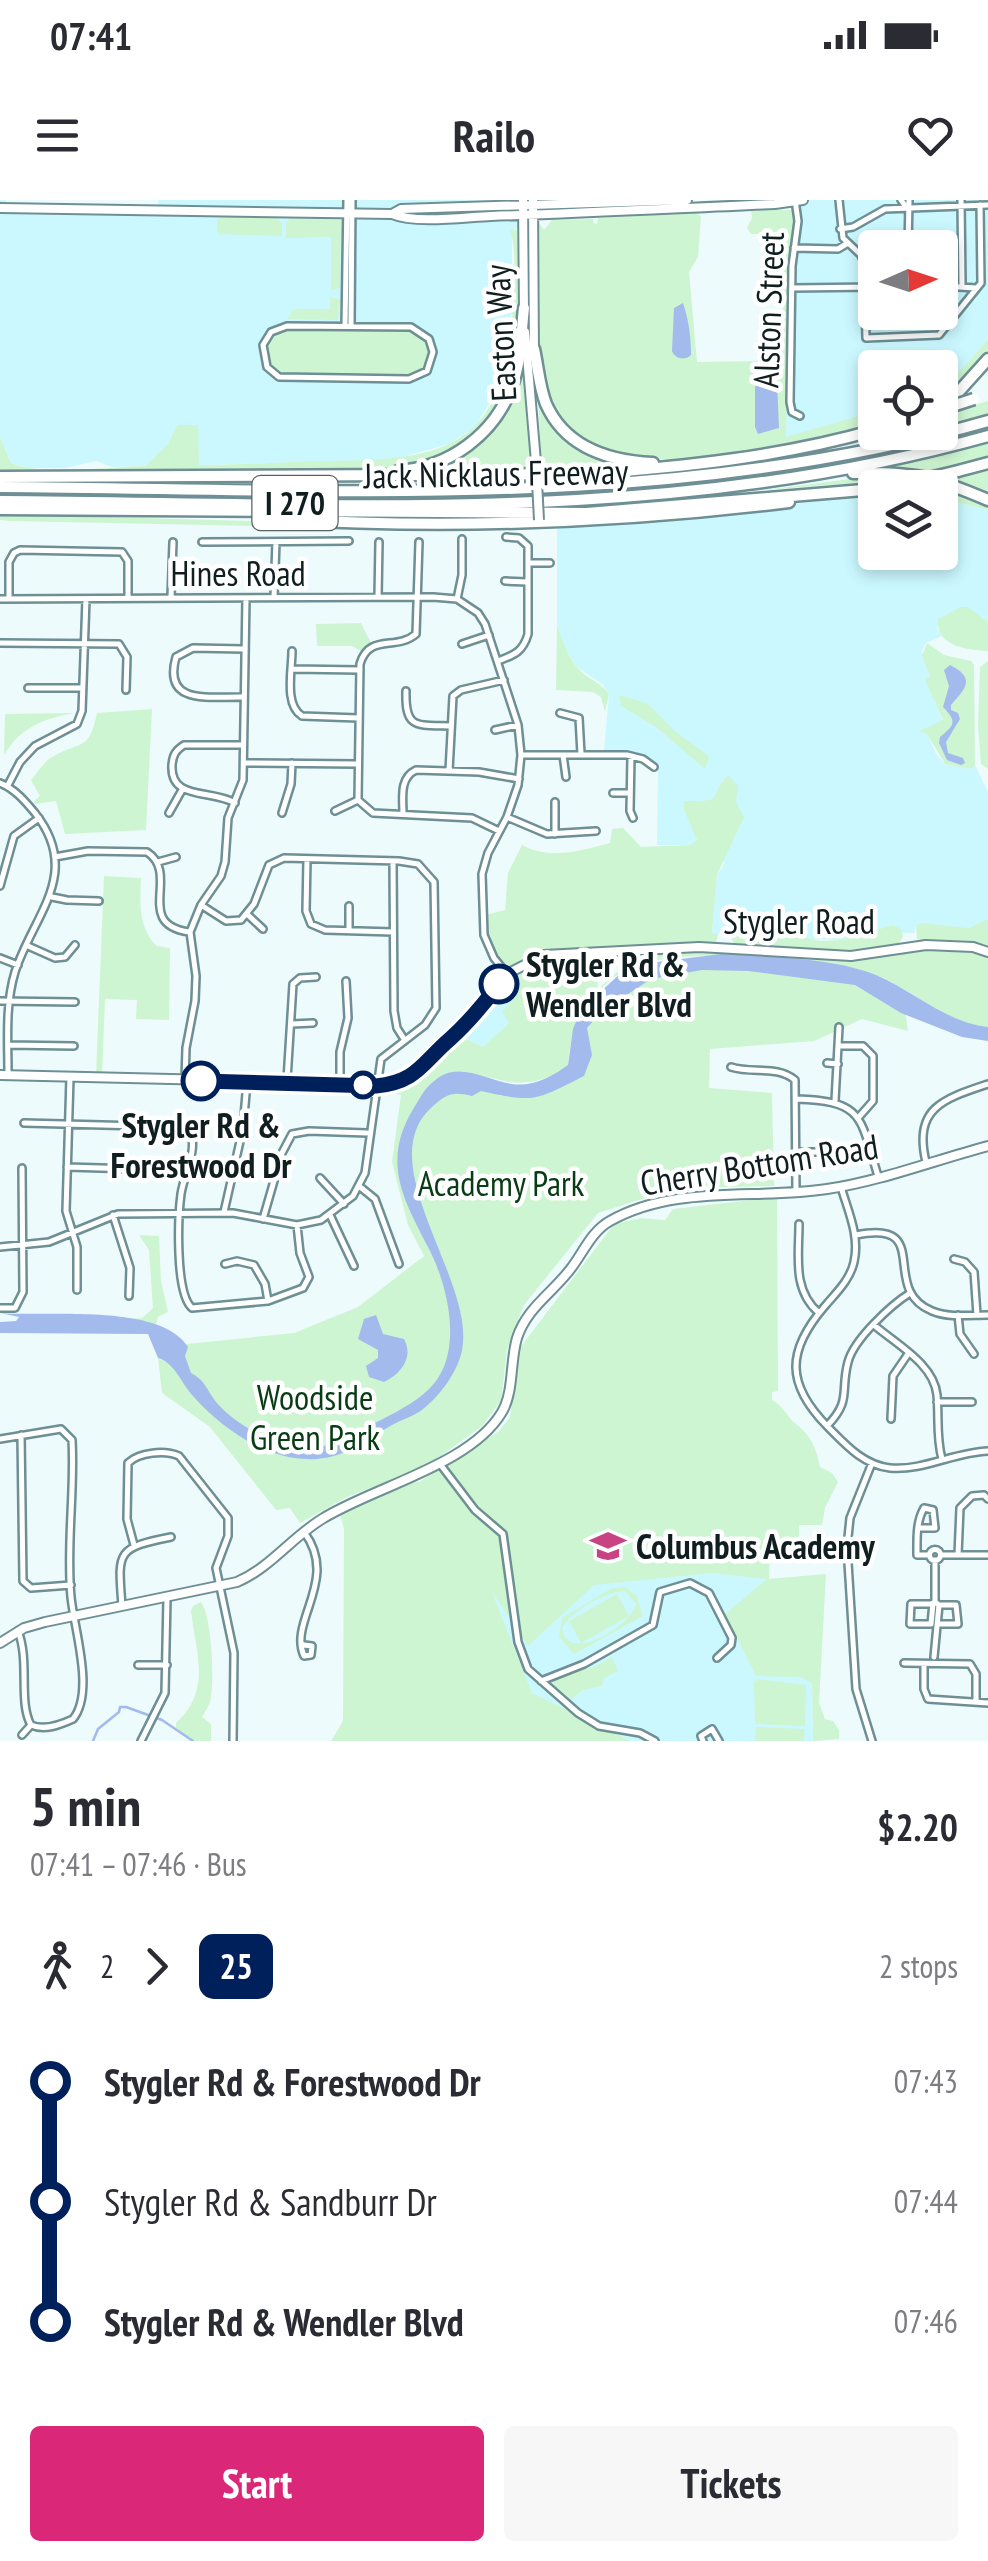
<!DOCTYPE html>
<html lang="en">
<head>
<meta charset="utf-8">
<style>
	body { margin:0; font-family:"PT Sans Narrow",sans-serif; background:#f7f7f7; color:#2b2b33; height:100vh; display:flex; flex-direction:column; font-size:38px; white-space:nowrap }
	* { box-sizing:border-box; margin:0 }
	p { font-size:32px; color:#7c7c81 }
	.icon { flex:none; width:55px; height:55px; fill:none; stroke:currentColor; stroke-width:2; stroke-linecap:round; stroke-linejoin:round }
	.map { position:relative; height:1541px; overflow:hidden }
	.side { display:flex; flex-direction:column; background:#fff; flex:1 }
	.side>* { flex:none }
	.badge { padding:0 20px; border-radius:15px; font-size:35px; line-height:65px }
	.needle { width:65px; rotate:87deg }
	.buttons { position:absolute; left:858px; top:30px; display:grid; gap:20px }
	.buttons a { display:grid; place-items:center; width:100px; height:100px; border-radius:10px; background:#fff; box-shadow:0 5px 15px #0003; font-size:50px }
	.map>.badge { position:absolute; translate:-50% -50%; box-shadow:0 0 0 5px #fff }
	.legs { display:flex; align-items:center; gap:15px; height:110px; padding:0 30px; font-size:32px }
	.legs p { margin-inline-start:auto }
	.overview { display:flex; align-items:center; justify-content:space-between; height:170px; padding:0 30px }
	h1 { font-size:55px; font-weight:700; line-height:75px }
	.primary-button { display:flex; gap:20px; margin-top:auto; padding:20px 30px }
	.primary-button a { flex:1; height:115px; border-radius:10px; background:#db2777; color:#fff; font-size:40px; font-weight:700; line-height:115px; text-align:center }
	.primary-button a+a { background:#f7f7f7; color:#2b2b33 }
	ul { padding:0 30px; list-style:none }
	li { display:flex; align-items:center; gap:35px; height:120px; font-size:38px }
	li i { display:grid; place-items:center; width:15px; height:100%; margin:0 12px; background:currentColor }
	li i::after { content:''; width:25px; height:25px; margin:-12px; border:8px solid; border-radius:50%; background:#fff }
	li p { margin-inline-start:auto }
	li:first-child i { background:linear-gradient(#0000 50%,currentColor 0) }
	li:last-child i { background:linear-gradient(currentColor 50%,#0000 0) }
	.status { display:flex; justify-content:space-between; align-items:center; height:70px; padding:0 50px; background:#fff; direction:ltr }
	.status svg { height:28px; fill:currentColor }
	header { display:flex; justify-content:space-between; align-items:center; height:130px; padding:0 30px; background:#fff; font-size:45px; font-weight:700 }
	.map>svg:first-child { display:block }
	.built { fill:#cbf8ff; fill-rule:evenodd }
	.green { fill:#cef5d1; fill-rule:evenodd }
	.water { fill:#a3baec }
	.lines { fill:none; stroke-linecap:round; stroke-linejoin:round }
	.stream { stroke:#a3baec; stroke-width:2.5 }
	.minor-casing { stroke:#6e8f94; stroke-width:10 }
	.major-casing { stroke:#6e8f94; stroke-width:12 }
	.highway-casing { stroke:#6e8f94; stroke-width:15 }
	.minor { stroke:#fff; stroke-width:5 }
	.major { stroke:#fff; stroke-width:8 }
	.highway { stroke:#fff; stroke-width:10 }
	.major-bridge-casing { stroke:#6e8f94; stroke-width:12; stroke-linecap:butt }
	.highway-bridge-casing { stroke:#6e8f94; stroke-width:15; stroke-linecap:butt }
	.major-bridge { stroke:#fff; stroke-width:8 }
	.highway-bridge { stroke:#fff; stroke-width:10 }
	.line-1-casing { stroke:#fff; stroke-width:22 }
	.line-1 { stroke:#00205b; stroke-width:15 }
	.stop-1-dot { fill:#fff; stroke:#00205b; stroke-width:5 }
	.labels { text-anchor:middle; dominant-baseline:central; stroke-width:9; stroke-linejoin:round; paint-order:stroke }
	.shield { fill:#fff; stroke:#586263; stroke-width:2.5 }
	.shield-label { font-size:32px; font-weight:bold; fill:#111e20 }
	.street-label { font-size:35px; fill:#111e20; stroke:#fff }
	.stop-label { font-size:35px; font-weight:bold; fill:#111e20; stroke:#fff; text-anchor:start }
	.park-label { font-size:35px; fill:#083c15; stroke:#fff }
	.poi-label { font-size:35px; font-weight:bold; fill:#111e20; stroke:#fff; text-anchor:start }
</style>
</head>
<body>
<div class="status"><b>07:41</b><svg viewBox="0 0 49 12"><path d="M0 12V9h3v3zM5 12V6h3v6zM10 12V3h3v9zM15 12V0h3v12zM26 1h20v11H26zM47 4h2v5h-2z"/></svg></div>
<header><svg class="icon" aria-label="menu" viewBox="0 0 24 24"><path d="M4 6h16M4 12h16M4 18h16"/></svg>Railo<svg class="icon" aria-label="heart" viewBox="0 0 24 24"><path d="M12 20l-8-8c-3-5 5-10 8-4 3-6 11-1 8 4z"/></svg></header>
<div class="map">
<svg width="988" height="1541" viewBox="0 0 988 1541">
	<rect width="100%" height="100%" fill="#edfbfd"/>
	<path class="built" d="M0,0H6V7L158,9V0H534L518,28L512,32V111L500,186L475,227L449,244L392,260L199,265L177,225L168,244L145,266L112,267L96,261L65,268H30L11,263L0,237Z
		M796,0H988V139L962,169L940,185V168H875V211L785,238L789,84L795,26L792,10ZM875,48H940V112H875Z
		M875,294V352H940V298L988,310V422L968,408L937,427L942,436L926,443L922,451L930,476L926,480L943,521L927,533L936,554L945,564L971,569L975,565L988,592V719L968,728L916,726L914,733H903L893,725L840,740L804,739L738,723L729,734H712L717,675L724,664L723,580L717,596L711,601L695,634L697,641L690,645H657L658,565L642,554L604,551L609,494L602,484L577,467L564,447L557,424V326L671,319Z
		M520,769L509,788L516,796L510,823L482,848L466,839L508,777Z
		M772,1192L769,1379L812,1483L813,1541H619L531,1506L419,1282Z"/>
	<path class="green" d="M751,10H792L795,26L789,84H784L782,34H751L747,28L752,18Z
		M697,12L701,17L698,57L689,72L697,162L769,161L782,152L784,89H789L786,237L875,211V225L757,251L679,260L610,256L566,229L546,197L540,155L539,23L544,30L552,20L593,19V23L597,24L598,18Z
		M223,16L276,18L282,22V36L217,34V20Z
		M290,18L341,20L340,88L331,90V37L286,38V23Z
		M519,24C521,104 532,207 451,254C437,262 415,265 399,269L0,272V237L11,263C42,276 110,267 145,266L168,244L177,225H198L199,265C240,265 281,262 321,261C430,260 499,256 511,129C513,104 518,52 510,30H517Z
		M330,97L340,100L338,120L288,119L293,109H330Z
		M282,126L418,130L432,146L431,165L415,178H284L270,171L263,145L276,129Z
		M988,139V150L945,203L940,205V185L962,169Z
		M524,153L530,266H541L538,190L567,236L636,266L413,271L485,234Z
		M988,201V217L940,230L942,215Z
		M988,226V231C669,324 328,299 0,298V292L472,293L612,290L787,270L912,245Z
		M988,241V258L945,272L956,279L988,269V296L927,272L877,269Z
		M881,275L917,277L988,303V310L940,298V288L915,287L912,279L764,290Z
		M0,314L359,324V328L10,321L0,320Z
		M961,407H968L988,422V451C967,450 935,446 938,419Z
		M361,423L371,443L361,451L352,446H317L316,424Z
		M557,424C563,443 569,461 584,474C593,481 602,484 609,494L605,512L601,497L593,492L556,490Z
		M927,443L944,455L971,461L974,465L975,565L971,569L945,564L927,534L919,531L943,520L925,480L930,476L922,456Z
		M988,461V569L981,564L978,525L980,467Z
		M619,495L647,503L676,532L709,556L705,569L656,527L621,506Z
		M152,509L146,630L65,634L56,601L35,604L34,601L40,596L31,580C38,572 45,560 54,556C83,540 89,551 97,513Z
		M74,513C43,519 21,527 4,555L5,514Z
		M728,575L738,586L736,602L744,617L717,675L712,733L718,734L716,744L562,750L551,752L512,769L506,767L489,744L485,715L505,710L508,673L522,645C549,660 581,651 610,643L612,629L623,628L641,647L690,645L697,640L684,610V601C728,601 705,600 728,575Z
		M104,676L141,678C140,702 138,728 157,746L170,748L169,820L136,819L137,800L105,799L102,875H96Z
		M988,719V827C943,822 912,788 871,773C825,757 664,745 623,771C588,794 570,825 568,866C540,886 513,887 481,874L520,890L568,873L582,827L626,777L719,762L856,776L903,797L908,831L862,819L814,841L710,849L709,888L772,893L774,986L676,988L598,1013L524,1105L507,1150L501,1201L482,1226L427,1266L347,1297L300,1323L290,1308L276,1310L210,1227L162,1193L158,1158L170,1164L177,1145L294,1133L358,1107L424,1056L408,1025L392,962L401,895L381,891L409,881L425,870L488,802L491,808L466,839L483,847L509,823L502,812L516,796L508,788L520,769L544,757L596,752L598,789L629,762L627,751L726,750L835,759L915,749L958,748L981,752L979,744L924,741L917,739L916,726L921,723L968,728Z
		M738,723L821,741L840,740L893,725L901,729L903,737L899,743L844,754L736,747L729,734L733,724Z
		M777,997L778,1191L772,1192V1200C784,1206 786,1216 796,1224C811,1236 816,1247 820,1267L832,1273L838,1282L825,1308L822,1325H799V1344H771L770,1339L769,1379L826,1374L819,1503L825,1519L833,1521L839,1530V1539L813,1541L812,1483L800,1477L756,1476L725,1414L767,1379L712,1373L594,1385L528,1446L491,1390L532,1493L631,1541H331L343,1521L344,1329L340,1314L408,1281L419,1282L499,1231L510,1217L519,1149L614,1024L641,1018L665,1020L673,1009Z
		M139,1035L159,1036L161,1081L168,1112L158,1117L156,1124L127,1119L142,1118L153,1108L149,1050Z
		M625,1387L637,1396L643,1416L574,1454L559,1437L562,1418L612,1388ZM625,1391L636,1404C633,1423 569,1466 562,1429C569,1412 607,1391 625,1391Z
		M617,1394L629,1416L581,1443L569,1421Z
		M201,1402C212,1417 215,1483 210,1502C208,1507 205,1512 202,1517L211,1524V1541H191L176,1528V1523C212,1489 196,1455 191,1411L193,1406Z
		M612,1457L618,1471L604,1478L602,1486L583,1490L570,1500L552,1486L554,1477L596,1466Z
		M758,1479L806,1485L805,1526L755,1524L754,1482Z
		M756,1527L805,1529L804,1541H755Z"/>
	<path class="water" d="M683,103C689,121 691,137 691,155C685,161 675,159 672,151L674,108Z
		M761,180L777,181L779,228L758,234L755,227V187Z
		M950,465C976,478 966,488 951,505V510L958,513L960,519L946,542L948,553L963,558L965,563L961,565L947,560L939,543L940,537C955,525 957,521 943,507L949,486L944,470Z
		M721,754C767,756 835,758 876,775C914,791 945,822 988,827V841L962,837L901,813L855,785L748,771L702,770L651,779L602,811L587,828L592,855L584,876C534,901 536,903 481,891L472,896C453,891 446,894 432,907C369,963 476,1080 462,1150C458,1172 438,1199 419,1212C411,1217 401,1220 392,1225C358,1245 338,1264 295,1258C255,1252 219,1225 193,1196C181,1183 175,1163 158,1158L148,1134L0,1133V1122L16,1121L19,1117L0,1113C47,1117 161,1103 188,1147L185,1156L191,1173C205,1180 207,1190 216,1202C243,1233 296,1257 336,1243C366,1225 403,1213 428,1190C465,1156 449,1087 428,1047C402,997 381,960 415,906C420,898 425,888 433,882C457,859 485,880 512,884C532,887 552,877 568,865L573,829L581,810L623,771L641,764Z
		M376,1115L383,1134L404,1139C414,1157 401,1174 384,1182L369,1177L366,1166L378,1158V1150L358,1139L364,1119Z"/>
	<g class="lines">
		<path class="stream" d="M93,1541L98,1529L119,1512L120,1507H126L162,1520L193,1541"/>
		<defs>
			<path id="minor" d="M795,0L798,21L792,66L790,202L792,212L800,216
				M839,0L843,38L861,55L864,63L866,138L939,135L981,83L980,5
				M901,0L907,8
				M961,0L962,85
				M840,29L853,27L885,9L988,5
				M794,48L838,49L848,43
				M908,48L909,1
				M940,86L977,88
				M792,88L875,87
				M287,126L411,127L429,139L433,152L427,171L409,179L279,177L267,167L263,145L271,132Z
				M345,126L347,0
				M351,126L352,0
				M202,342L349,341
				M419,342L416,434C396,451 369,433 360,464L358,600L373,613L472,618L499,631
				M529,363H550
				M505,381L527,382
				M171,397L173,342
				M274,397L276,342
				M378,397L379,342
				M0,399L433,397L457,399L478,413L485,424L518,525L521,555L518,585L507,617L488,653L482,674L484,735L494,758L507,774
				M9,399V362L14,353L20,350L122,352L128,361V398
				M457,399L462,375V339
				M0,443L119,444L127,457L126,490
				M462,444L489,435
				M244,449L193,448L176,457C162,507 212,496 244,497
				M292,451C292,471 284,505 302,516L358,518
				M498,461C514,455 523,452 528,434V346L519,338L506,337
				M292,469L359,470
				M28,488H83
				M406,491C405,529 416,525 450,526
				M560,513L579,518L581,554
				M495,530L518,525
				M521,555H627L643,559L654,567
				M563,555L566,577
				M631,556L630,611L633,618
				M244,563L357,564
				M449,571L453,496L461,490L504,480
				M0,583C15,589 25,601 35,613C83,674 33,715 15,772C5,805 8,840 8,874
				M8,585L20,562L35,546L77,524L82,511L86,399
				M613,593H630
				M555,602V634
				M235,603C211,589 170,601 172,565C173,555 175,551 184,545H242
				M335,611L358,600
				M169,613L182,590
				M282,613L291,584L292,563
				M403,614C403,598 399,578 416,570L479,572L519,579
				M507,617L547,634L596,631
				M55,657L88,651L147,652C181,674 133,724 189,732
				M307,659L306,711L311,724L325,730L393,732
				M393,661L394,811L397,828L404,839
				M158,662L176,657
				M0,686L14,636L39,618
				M52,697L67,700L99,701
				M248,715L263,729
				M349,730V706
				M28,746L55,758L65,757L75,745
				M0,758L18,765
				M0,801L75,802
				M292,824L313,823
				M8,845L74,846
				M838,846H863L873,856V901L858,918
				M827,863L838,864
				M731,867C753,874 777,865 795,880L796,991
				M70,877L66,1011L77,1047V1090
				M185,880L186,848L195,801L196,776L190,732L201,705L221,676L225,662L228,618L243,580L246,398
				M287,880L293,784L300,778L316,777
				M340,882V852L348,818L346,781
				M797,899C865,901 860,918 878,976
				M835,901L839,827
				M24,923L180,927L191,933C197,952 184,974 181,994C178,1017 175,1093 192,1108L268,1101L303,1088L309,1077L300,1053L297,1025
				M797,952H826
				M926,962C913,908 943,899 988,884
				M67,967L134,969
				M320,978L344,1004
				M359,986L375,999L399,1064
				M841,987C848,1011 860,1036 854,1062C850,1080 836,1093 825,1106C786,1151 786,1184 827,1226C845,1244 863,1265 890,1268C923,1271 955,1252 988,1251
				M224,1012L243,928L247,882
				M113,1015L130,1068L129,1096
				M330,1015L354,1066
				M263,1019L282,953L292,934L309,931L367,933
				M799,1024C799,1056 792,1090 819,1113
				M856,1035C935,1019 878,1089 932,1111C949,1118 970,1115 988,1115
				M0,1047L49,1042L118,1014L233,1013L297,1025L321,1020L353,996L365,973L381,859L425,825L436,808L434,682L418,664L399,661L284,658L269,665L254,704L241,720L226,721L201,705
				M954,1059L965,1062L974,1072L977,1115
				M225,1064L237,1061L254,1065L265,1084L268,1101
				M0,1108H15L23,1092L22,968
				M958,1115L960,1134L974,1154
				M874,1125C896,1144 934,1164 937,1195C939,1217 936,1237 942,1259
				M937,1202H972
				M891,1219L893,1176L908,1154
				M827,1226C852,1200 840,1192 848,1162C854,1139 891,1105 910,1093
				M21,1235L23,1381L31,1388L71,1385
				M0,1239L61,1229L72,1240C75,1292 66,1345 71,1397C74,1429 95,1492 73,1519C60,1525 44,1531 31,1525
				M872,1263L850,1318L847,1347L856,1489L872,1541
				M440,1264L475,1310L503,1334L518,1442L528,1469L578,1513L599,1526L640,1533L655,1541
				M918,1328H935L933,1310L924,1308C916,1322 917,1338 917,1355H929
				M134,1345L127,1319L128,1263C139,1252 165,1250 179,1256L228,1318V1336L216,1368L234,1453L233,1541
				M771,1347L847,1348
				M929.5 1355a5.5 5.5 0 1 1 11 0a5.5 5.5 0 1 1-11 0Z
				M941,1355H988
				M958,1355L960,1308L972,1296L984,1295L988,1299
				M939,1405H956L958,1424H939
				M122,1406C118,1352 115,1348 171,1337
				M931,1424H910L911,1404H931
				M931,1424L933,1403
				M18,1431C30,1461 18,1502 31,1525
				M304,1445L312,1446L311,1455L304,1456C288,1421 340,1380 304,1332
				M934,1457L939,1405L935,1402V1360
				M904,1463L970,1464L976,1474V1502
				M924,1464V1489L928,1499L988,1503
				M138,1465H167
				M541,1481L584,1464L653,1425L660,1392L690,1383L709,1393L732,1438L731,1445L717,1458
				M22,1535L31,1525
				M141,1541L165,1493L167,1398
				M703,1541L701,1536L712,1529L719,1541"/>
			<path id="major" d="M523,0L524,113
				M533,0L534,153
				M0,8L392,14L401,9L687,0
				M392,14C416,24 465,17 491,16C586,13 680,8 775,4L803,0
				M525,132L536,262
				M0,875L388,884L408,878L421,869L473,819L507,774L544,755L699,747L851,756L926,745L973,747L988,752
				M0,1443L24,1428L45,1422L237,1382C270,1368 291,1338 322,1319C373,1287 471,1265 502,1212C514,1192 510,1161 517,1138C527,1107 554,1092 572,1067C584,1051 592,1031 610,1021C676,984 755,1000 827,989C881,981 935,960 988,946"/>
			<path id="highway" d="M534,149C538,167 539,186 546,204C565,247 609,261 653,263
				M944,208L988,159
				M867,244L908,232
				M398,271C449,268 495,234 512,186C521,162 521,134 524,108
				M958,271L988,263
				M853,273C914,272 932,276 988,300
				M0,277L585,274C683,267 780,257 875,230
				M0,287C330,289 667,313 988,221
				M882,288L912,282
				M0,301C334,303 663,327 988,236
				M0,309L587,313L875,289
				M277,319C448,329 619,323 789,302"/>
		</defs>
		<use href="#minor" class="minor-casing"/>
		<use href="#major" class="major-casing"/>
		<use href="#highway" class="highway-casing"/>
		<use href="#minor" class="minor"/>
		<use href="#major" class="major"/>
		<use href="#highway" class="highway"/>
		<defs>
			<path id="major-bridge" d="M536,262L539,320"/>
			<path id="highway-bridge" d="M940,210L974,199
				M912,282L958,271"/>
		</defs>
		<use href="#major-bridge" class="major-bridge-casing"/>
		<use href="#highway-bridge" class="highway-bridge-casing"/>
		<use href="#major-bridge" class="major-bridge"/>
		<use href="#highway-bridge" class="highway-bridge"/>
	</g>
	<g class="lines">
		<defs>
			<path id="line-1" d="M201,881L376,886C417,882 422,863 450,839C469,822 483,805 499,784"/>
		</defs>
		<use href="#line-1" class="line-1-casing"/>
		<use href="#line-1" class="line-1"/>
	</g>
	<defs>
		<symbol id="school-bare" viewBox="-9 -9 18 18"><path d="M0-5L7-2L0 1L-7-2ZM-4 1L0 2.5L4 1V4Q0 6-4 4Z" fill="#c94383" stroke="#fff" stroke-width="2.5" paint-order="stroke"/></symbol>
	</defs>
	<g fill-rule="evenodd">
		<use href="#school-bare" x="583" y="1321" width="50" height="50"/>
	</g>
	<g class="stop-1-dot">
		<circle cx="499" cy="784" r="18"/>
		<circle cx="201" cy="881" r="18"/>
		<circle cx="363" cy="885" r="12"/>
	</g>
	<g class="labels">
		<rect class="shield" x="252.5" y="276" width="85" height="54" rx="8"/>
		<g class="shield-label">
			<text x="295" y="303">I 270</text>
		</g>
		<g class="street-label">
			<text transform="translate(768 110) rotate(-88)">Alston Street</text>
			<text transform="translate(500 133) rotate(-93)">Easton Way</text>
			<text transform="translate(496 273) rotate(-1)">Jack Nicklaus Freeway</text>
			<text x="238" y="373">Hines Road</text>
			<text x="799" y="721">Stygler Road</text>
			<text transform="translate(759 964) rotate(-9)">Cherry Bottom Road</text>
		</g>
		<g class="stop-label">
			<text x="526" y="764">Stygler Rd &amp;<tspan x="526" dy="40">Wendler Blvd</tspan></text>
			<text x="201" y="925" text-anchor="middle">Stygler Rd &amp;<tspan x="201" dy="40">Forestwood Dr</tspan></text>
		</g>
		<g class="park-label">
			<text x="501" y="983">Academy Park</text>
			<text x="315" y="1197">Woodside<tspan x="315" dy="40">Green Park</tspan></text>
		</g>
		<g class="poi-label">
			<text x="636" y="1346">Columbus Academy</text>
		</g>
	</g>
</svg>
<div class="buttons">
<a><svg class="needle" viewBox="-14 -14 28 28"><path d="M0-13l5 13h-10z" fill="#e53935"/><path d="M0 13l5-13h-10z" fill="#7c7c81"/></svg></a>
<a><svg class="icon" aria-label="locate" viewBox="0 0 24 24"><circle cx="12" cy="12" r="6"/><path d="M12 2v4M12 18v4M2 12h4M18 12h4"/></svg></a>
<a><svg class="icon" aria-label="layers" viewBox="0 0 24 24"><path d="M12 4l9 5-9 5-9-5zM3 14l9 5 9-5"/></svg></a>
</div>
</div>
<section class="side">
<div class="overview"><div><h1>5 min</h1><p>07:41 – 07:46 · Bus</p></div><b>$2.20</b></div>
<div class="legs"><svg class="icon" aria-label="walk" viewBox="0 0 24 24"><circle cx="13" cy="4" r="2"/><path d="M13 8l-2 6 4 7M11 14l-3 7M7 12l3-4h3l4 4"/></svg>2<svg class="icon" aria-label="forward" viewBox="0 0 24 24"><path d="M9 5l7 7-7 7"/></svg><b class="badge" style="background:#00205b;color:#fff">25</b><p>2 stops</p></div>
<ul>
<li><i style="color:#00205b"></i><b>Stygler Rd &amp; Forestwood Dr</b><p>07:43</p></li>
<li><i style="color:#00205b"></i><span>Stygler Rd &amp; Sandburr Dr</span><p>07:44</p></li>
<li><i style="color:#00205b"></i><b>Stygler Rd &amp; Wendler Blvd</b><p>07:46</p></li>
</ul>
<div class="primary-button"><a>Start</a><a>Tickets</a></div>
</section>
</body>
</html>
